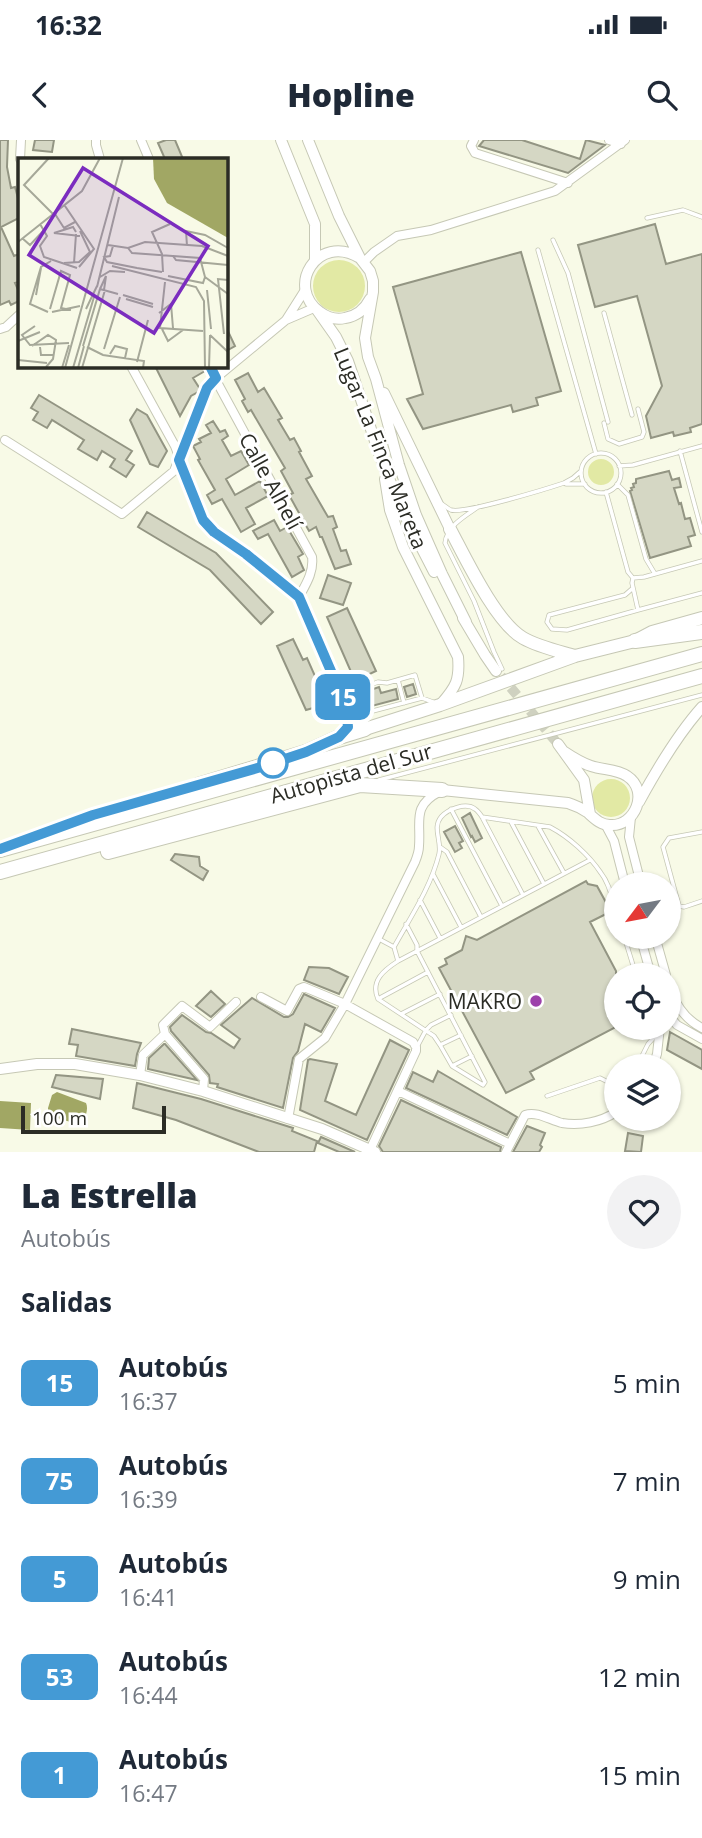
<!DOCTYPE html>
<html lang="es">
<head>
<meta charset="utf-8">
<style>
	body { margin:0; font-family:"Open Sans",sans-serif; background:#f2f2f3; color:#1f2937; height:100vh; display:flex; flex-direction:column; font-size:26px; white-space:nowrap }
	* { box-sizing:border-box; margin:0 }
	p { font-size:23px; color:#747a83 }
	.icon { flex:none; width:38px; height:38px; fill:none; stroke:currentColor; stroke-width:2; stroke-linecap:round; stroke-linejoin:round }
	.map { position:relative; height:1012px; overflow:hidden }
	.side { display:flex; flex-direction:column; background:#fff; flex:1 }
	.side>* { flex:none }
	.badge { padding:0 14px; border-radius:10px; font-size:24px; line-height:46px }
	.needle { width:46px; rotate:238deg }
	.fabs { position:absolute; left:604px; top:732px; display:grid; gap:14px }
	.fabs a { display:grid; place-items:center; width:77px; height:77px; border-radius:50%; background:#fff; box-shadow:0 2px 5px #0004; font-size:35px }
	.scale { position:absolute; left:21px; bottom:18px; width:145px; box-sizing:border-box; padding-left:7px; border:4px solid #2b2c25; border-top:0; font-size:19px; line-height:24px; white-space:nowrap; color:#2b2c25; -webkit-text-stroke:5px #fff; paint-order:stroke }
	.map>.badge { position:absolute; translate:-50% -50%; box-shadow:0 0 0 4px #fff }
	h2 { padding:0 21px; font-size:26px; line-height:63px }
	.round { display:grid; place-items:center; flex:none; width:74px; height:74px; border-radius:37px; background:#f2f2f3 }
	.head { display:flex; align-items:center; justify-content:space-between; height:119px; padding:0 21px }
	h1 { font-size:33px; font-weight:800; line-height:52px }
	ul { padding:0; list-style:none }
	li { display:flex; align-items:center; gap:21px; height:98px; padding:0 21px }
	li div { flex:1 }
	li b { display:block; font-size:26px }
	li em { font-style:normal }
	li .badge { min-width:77px; font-weight:700; text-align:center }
	.status { display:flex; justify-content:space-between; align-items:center; height:49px; padding:0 35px; background:#fff; direction:ltr }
	.status svg { height:19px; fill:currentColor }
	header { display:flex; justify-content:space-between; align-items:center; height:91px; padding:0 21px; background:#fff; font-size:32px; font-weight:800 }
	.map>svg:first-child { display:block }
	.green { fill:#e2e9a4 }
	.water { fill:#a1a764 }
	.building { fill:#d5d7c4; stroke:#939583; stroke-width:2 }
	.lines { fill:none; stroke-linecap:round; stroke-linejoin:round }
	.secondary-tunnel { stroke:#cfd1c0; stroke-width:10; stroke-dasharray:10 5; stroke-linecap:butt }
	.lane-casing { stroke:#c6c8b5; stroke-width:5 }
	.street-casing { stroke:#c6c8b5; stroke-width:10 }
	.secondary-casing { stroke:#c6c8b5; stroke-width:12 }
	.primary-casing { stroke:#c6c8b5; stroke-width:14 }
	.highway-casing { stroke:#c6c8b5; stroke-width:16 }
	.lane { stroke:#fff; stroke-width:3.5 }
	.street { stroke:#fff; stroke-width:8 }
	.secondary { stroke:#fff; stroke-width:10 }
	.primary { stroke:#fff; stroke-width:12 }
	.highway { stroke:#fff; stroke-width:14 }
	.line-casing { stroke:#fff; stroke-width:16 }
	.line { stroke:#449ad5; stroke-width:10 }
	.stop-dot { fill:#fff; stroke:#449ad5; stroke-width:3.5 }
	.poi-dot { fill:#9d41aa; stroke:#fff; stroke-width:2.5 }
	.labels { text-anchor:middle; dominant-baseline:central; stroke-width:6; stroke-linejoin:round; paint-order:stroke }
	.street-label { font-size:21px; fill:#2b2c25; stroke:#fff }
	.poi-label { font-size:21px; fill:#2b2c25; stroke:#fff; text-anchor:end }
	.inset-road { fill:none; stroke:#a6a899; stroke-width:2 }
	.view { fill:#7b2cbf; fill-opacity:0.15; stroke:#7b2cbf; stroke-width:3.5 }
	.inset-edge { fill:none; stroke:#2b2c25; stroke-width:3.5 }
</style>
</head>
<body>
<div class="status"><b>16:32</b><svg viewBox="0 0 49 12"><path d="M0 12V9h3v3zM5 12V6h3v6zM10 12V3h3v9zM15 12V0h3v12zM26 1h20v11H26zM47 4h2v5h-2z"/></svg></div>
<header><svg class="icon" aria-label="back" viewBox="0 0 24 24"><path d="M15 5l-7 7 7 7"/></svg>Hopline<svg class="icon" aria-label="search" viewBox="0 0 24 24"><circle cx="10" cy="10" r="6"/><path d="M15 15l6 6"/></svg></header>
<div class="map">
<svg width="702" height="1012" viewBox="0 0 702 1012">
	<rect width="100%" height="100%" fill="#f8fae7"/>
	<path class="green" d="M313 146a26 26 0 1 1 52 0a26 26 0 1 1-52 0Z
		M588 332a13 13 0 1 1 26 0a13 13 0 1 1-26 0Z
		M592 658a19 19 0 1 1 38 0a19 19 0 1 1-38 0Z"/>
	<path class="water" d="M57,952L86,963C89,969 85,980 80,985L48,975V968L52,955Z
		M0,961L31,963L30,990L0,988Z"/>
	<path class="building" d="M0,0H8L7,27L11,48L15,47L19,62V78L1,87L14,116L19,114V142L15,143L19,152V161L11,165L9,161L0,165Z
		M35,0H54L52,12L33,10Z
		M166,0H175L183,19H165L158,3Z
		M484,0H522L580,19L586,0L605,5L568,33L479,6Z
		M655,84L666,124L702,114V284L690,288L691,292L674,296L673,292L651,298L646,276L662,246L637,156L595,167L578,105Z
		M521,112L561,251L536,258L538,265L513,272L511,265L423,289L407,259L423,254L393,147Z
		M226,187L235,206L226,211Z
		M160,226H202L205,231L193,238L200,249L198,252L191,256L180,276L156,228Z
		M248,233L258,252L264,248L282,278L278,280L290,300L294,298L301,311L299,312L312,336L306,339L328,377L333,376L337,387L333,389L341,411L346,410L351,424L335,429L322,397H320L316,387L309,391L289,355L293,353L281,331L285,328L251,270L248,272L242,261L245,259L235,240Z
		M39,255L132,311L126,320L134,325L126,337L110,327L115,319L102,311L97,320L78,309L84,300L52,280L47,288L33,280L38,272L31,268Z
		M137,269L147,275L167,311L158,327L150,324L130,280Z
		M213,281L220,292L225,290L228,296L222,300L231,316L241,311L249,325L226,339L235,355L260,341L268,356L246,368L255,384L241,392L222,359L212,364L207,355L215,350L198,320L200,319L193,306L201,302L199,299L211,293L206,285Z
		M669,331L672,340L679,338L681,347L674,348L679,364L681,363L685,379L690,378L695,395L688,397L691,406L650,418L630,351L632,350L631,348L634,347L633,344L636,343V339Z
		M147,372L216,413L273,472L261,484L210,430L138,387Z
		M274,380L280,391L287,387L303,414L298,417L304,430L292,437L268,394L258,399L253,391Z
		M328,435L351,443L343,465L320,458Z
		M347,468L376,531L355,541L327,477Z
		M293,499L303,520L307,518L318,543L325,540L332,554L324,558L327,564L306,570L277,506Z
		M413,544L416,554L407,557L404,547Z
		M379,547L381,553L396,549L398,559L368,567L363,564L359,559L363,558L362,553Z
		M470,673L482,698L475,702L472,696L471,697L462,678Z
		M455,686L463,701L459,703L462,708L455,712L444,692Z
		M175,714L199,717L200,726L208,731L203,740L171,720Z
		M586,741L588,744L597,746L609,768L608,773L590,782L616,831V887L530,932L534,939L506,953L439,828L447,824L445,819L462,810L466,796L477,800Z
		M309,827L329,828L348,837L339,854L304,840Z
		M211,851L225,864L211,877L196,866Z
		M304,854L335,868L321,892L305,884L298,911L293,918L283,968L217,947L218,944L210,943L209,935L171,891L170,887L182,875L206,892L211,893L234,908L240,899L221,885L252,858L284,877H288L293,874Z
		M72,889L141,903L137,914L135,926L76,916L78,905L69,904Z
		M670,892L702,910V929L667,910Z
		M390,900L409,910L367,1000L300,970L308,920L310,919L337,924L325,961L356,975Z
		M164,904H165L197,940L148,929L149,918Z
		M438,931L517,977L507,995L406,948L413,932L433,942Z
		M56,935L103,939L100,959L52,947Z
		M137,943L201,959L293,988L292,991L317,1001L314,1012H259L176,980L133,968Z
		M401,960L501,1007L500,1012H383L379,1006Z
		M527,986L545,993L540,1005L542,1007L539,1012H513Z
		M628,993L643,996L641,1012L625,1011Z
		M321,997L355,1012H339L318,1003Z"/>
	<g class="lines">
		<path class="secondary-tunnel" d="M501,536L558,604"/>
		<defs>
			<path id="lane" d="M647,78L683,70L702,77
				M553,100L568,133L608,282
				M538,110L596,314
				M604,173L632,275
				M604,283L608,299L619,304L642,297L644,292L638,269
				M680,311L702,392
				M581 333a20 20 0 1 1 40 0a20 20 0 1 1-40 0Z
				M619,326L633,325L702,306
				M566,344H585
				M617,344L628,355L646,419L655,434
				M606,352L628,432L633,438L632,443L638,470L702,453
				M442,364C445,366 448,369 451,370C464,374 546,349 564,343L573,338L581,331
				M478,367C465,376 447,386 445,403L474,461L494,512L502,529
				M633,438L644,437L702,421
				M633,448L625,455L549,475L547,482L552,489L567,490L638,470
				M398,540L404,563
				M352,552C355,562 358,569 369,572L422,558L433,562
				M344,555L378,542L387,543L415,535L422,558
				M379,640L702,555
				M451,669L502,766
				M482,677L550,687C569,697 589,715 601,733C609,743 612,757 616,770
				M511,682L544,744
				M538,686L564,733
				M702,692L669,698L663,707L679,766L684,767L702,761
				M440,707L447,712L481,777
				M433,734L461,787
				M420,760L440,798
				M624,796L636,835
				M379,799L394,807C410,778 431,747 439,714C442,701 432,688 441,677C448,669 466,662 475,669C477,670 481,675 482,677L523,755
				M394,807L398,821L590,720
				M398,821C384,830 370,841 378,859L434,896L440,905L452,926L483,945L485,942L417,811V805L406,784
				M378,859L428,832
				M401,874L440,854
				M418,905L426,890L431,885L451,875
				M440,905L461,895
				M452,926L472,916
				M637,926L648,904L656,895
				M547,956L600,938L616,946"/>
			<path id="street" d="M96,0V5L100,19
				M141,0L149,19
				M474,0L471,6L475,13L568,43
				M609,0L621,4
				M20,19L21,0
				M364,122L374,112L397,96L431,90L555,51L625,0
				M286,180L314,168
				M0,189L6,187L19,175
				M131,226L175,306L203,380L214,392L246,414L299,457L347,566L355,581L365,589
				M210,226L218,244L312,417C314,432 306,444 299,457
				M5,300L122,374L174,331L207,248L216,238L286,180L305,150
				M631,677L629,697L641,744
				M605,684L614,701L625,744
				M640,796L651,835
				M655,796L666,835
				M668,842C674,862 683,878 702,888
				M261,857L287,871L299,849L304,847L345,864L413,902L416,907V911L370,1010
				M668,875L677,885L702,899
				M165,894L163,885L182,866L210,887L236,862
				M165,894L204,939L203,951
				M653,926L657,914L660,887
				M140,935L143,915L165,894
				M398,951L510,1004
				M288,979L299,919L325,898L345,864L415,722C417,717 419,711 419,706C421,681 412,666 439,652
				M506,1012L525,975C537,971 550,980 562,983C580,986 601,982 616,972"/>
			<path id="secondary" d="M281,0L315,84V120
				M308,0L339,76L360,118L370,131L373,141V152L365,198L368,217L376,239L399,325L416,375L442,434L466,482
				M360,118C317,92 285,148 320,172C328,178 336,180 345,178C357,176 365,169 370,159
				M317,170L336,197L348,221L381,319L402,370L434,432
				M384,253L450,389
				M385,339L390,370L403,407L458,517C460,540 456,547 441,564
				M463,478L485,515L496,531
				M558,604L584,640L590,674
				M442,650L568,663C574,665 581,668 587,672C594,678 600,685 610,685C635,687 650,651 627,636C617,629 603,630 591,626C581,623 572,617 563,611
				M639,662C657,629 677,595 702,567
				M0,929L37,924H75L140,935L203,951L322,989L375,1012"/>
			<path id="primary" d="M450,389C465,417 496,483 523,498C539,507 558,511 575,516
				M365,589L440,565L575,516L635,501L652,492L702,478"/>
			<path id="highway" d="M635,501L702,492
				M198,645L306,612L339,597L365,589
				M0,710L702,514
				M108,712L360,645L442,650
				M0,732L702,536"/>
		</defs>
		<use href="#lane" class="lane-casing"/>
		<use href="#street" class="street-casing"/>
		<use href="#secondary" class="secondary-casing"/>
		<use href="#primary" class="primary-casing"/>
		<use href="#highway" class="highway-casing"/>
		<use href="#lane" class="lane"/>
		<use href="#street" class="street"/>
		<use href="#secondary" class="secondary"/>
		<use href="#primary" class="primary"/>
		<use href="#highway" class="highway"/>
	</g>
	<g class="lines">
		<defs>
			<path id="line" d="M0,709L93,675L261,627L306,612L339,597L348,587L346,566L299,457L246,414L214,392L203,380L179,320L207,248L216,238L210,226"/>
		</defs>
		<use href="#line" class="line-casing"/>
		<use href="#line" class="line"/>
	</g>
	<circle class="stop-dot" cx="273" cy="623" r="14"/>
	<circle class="poi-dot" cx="536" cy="861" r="7"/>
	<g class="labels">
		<g class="street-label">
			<text transform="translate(381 308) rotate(68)">Lugar La Finca Mareta</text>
			<text transform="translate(271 341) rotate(61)">Calle Alhelí</text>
			<text transform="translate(351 633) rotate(-16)">Autopista del Sur</text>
		</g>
		<g class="poi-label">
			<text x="522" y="861">MAKRO</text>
		</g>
	</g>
	<g transform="translate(18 18)">
		<rect width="210" height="210" fill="#f8fae7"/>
		<path d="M135,0H210V80L149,45L136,21Z" fill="#a1a764"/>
		<path class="inset-road" d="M31,0L6,27L36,57M47,48L76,91L61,109M37,56L46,70L57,64M22,66L29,78L22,88L26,99L59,110M58,74L55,69L36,75L62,78M4,80L12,87L26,72M0,84L64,33L82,0M90,87L110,90L127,84L184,88L210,98M89,88L101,39M95,88L92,98L86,99L89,104L119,110M169,88L168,73L187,77L210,90M110,90L114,95L182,100L187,119M155,98L158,102L210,107M46,105L61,104L72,94L62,73M56,105L58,76M94,108L178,129L186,143L187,210M119,110L144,114M145,114L144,96L134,74L152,66M150,118L185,125L187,119M82,119L92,113L107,114M187,119L210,136M147,124L142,170L185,173M79,129L89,88M82,131L88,118L86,132M189,132L193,171M18,137L23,110M105,137L135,146M108,141L135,149M32,151L43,113L52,117L43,150L53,152M68,151L79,128M30,154L12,146L23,109L33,103M34,154L62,148M141,155L153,146L155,170M17,168L4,177L12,187L51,185M144,171L150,183L165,172M206,176L200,121L210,122M192,177L210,194M0,183L22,174M14,188L30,177L38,182L35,201L28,209M65,188L82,131L100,136M22,189L23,197H36M69,189L85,197L126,203L125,210M86,191L102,139M92,196L97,188L109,191L107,200M0,202L29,205M119,204L130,162M44,210L51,187M47,210L105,0M55,210L76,139M60,210L66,188M64,210L87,132M191,210L192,177"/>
		<path class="view" d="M65,10L190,88L136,175L11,97Z"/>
		<rect width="210" height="210" class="inset-edge"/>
	</g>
</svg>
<div class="fabs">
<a><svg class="needle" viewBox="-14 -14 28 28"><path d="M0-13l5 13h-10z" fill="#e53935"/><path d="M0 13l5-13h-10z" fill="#747a83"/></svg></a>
<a><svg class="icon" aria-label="locate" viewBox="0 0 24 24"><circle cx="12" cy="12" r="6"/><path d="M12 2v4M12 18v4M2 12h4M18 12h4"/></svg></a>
<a><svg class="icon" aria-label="layers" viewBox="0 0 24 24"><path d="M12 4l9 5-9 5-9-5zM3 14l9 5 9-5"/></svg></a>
</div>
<div class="scale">100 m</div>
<b class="badge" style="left:343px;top:557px;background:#449ad5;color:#fff">15</b>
</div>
<section class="side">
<div class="head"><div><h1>La Estrella</h1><p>Autobús</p></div><a class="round"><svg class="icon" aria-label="heart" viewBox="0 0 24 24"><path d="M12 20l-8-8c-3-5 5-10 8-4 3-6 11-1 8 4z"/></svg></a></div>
<h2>Salidas</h2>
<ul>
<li><span class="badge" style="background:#449ad5;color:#fff">15</span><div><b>Autobús</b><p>16:37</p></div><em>5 min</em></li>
<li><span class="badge" style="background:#449ad5;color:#fff">75</span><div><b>Autobús</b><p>16:39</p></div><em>7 min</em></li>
<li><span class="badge" style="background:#449ad5;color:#fff">5</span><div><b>Autobús</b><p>16:41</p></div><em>9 min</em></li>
<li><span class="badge" style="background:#449ad5;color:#fff">53</span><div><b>Autobús</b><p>16:44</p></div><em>12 min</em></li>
<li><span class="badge" style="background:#449ad5;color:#fff">1</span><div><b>Autobús</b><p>16:47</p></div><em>15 min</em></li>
</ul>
</section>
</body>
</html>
